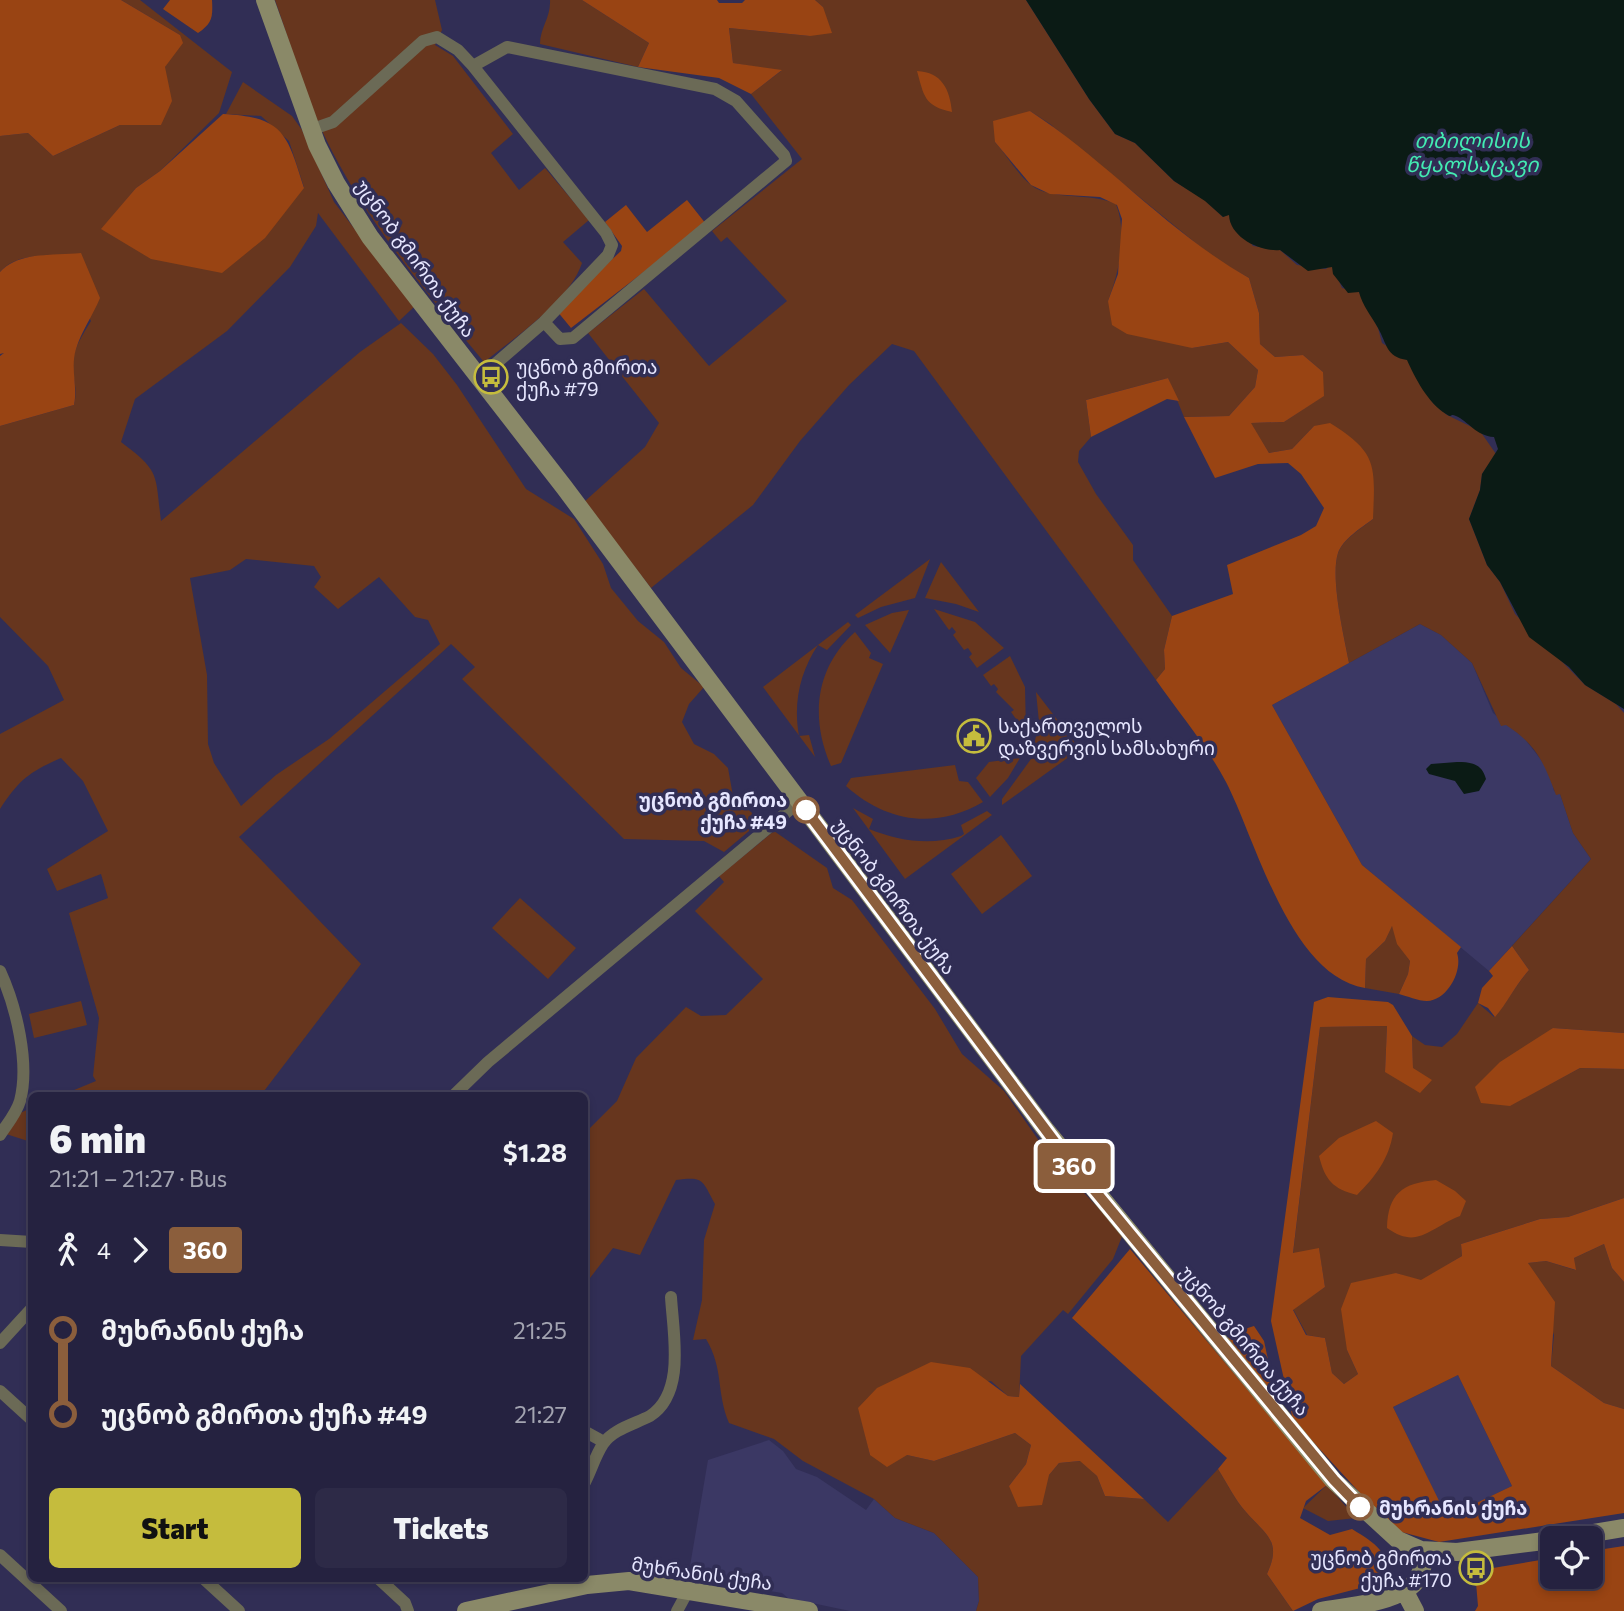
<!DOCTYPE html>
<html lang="en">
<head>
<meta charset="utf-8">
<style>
	body { margin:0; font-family:Commissioner,"Noto Sans Georgian",sans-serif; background:#2d2a47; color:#f1f3f6; height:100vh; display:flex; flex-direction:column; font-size:26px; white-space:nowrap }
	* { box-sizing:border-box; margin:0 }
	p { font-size:23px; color:#a3a4b1 }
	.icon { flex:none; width:38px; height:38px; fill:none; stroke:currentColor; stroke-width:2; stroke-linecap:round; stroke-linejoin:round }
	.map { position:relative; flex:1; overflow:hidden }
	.side { position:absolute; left:28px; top:1092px; width:560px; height:490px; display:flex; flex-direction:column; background:#252240; border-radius:10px; box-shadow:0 4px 10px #0003,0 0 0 2px #423f59 }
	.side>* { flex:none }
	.badge { padding:0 14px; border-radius:5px; font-size:24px; line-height:46px }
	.tools { position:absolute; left:1540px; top:1526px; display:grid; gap:14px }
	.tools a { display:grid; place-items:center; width:63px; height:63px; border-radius:10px; background:#252240; box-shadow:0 4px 10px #0003,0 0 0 2px #423f59; font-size:35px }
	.map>.badge { position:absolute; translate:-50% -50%; box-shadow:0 0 0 4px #fff }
	.legs { display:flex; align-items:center; gap:10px; height:77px; padding:0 21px; font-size:23px }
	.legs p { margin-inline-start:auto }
	.overview { display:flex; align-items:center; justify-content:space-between; height:119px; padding:0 21px }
	h1 { font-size:38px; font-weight:800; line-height:52px }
	.action { display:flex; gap:14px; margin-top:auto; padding:14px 21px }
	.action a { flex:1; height:80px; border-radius:10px; background:#c5bc3d; color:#111; font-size:28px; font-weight:800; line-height:80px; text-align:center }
	.action a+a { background:#2d2a47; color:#f1f3f6 }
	ul { padding:0 21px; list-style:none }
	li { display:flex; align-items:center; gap:24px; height:84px; font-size:26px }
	li i { display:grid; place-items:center; width:10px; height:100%; margin:0 9px; background:currentColor }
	li i::after { content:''; width:18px; height:18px; margin:-9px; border:5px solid; border-radius:50%; background:#252240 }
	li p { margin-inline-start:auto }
	li:first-child i { background:linear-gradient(#0000 50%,currentColor 0) }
	li:last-child i { background:linear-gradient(currentColor 50%,#0000 0) }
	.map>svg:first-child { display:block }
	.built { fill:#3b3864 }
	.green { fill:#67361e; fill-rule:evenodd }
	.forest { fill:#994413; fill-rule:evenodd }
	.water { fill:#0b1b15 }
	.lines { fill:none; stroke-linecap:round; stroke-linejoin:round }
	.street { stroke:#6b6a56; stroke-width:12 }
	.secondary { stroke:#8a8968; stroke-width:18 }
	.line-1-casing { stroke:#fff; stroke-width:16 }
	.line-1 { stroke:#8b5e3c; stroke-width:10 }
	.stop-1-dot { fill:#fff; stroke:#8b5e3c; stroke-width:3.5 }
	.labels { text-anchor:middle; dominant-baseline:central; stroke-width:7; stroke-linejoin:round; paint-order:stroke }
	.street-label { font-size:19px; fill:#e6e6ff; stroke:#312e55 }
	.poi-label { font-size:19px; fill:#e6e6ff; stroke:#312e55; text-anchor:start }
	.stop-label { font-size:19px; font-weight:bold; fill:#e6e6ff; stroke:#312e55; text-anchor:end }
	.water-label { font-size:21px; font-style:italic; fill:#43ebb2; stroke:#312e55 }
</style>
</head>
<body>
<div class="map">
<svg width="1624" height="1611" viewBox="0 0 1624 1611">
	<rect width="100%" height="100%" fill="#312e55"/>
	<path class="built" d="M1420,624L1441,635L1472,663L1493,713L1524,738L1549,770L1554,791L1560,794L1573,833L1591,859L1489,971L1362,865L1272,705Z
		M1458,1375L1512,1486L1447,1518L1393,1407Z
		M769,1440L783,1451L796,1469L817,1477L866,1510L874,1499L895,1518L934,1533L978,1577L979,1601L976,1611H850L788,1598L782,1593L688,1578L708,1460Z"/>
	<path class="green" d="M121,0H140L232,72L219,113L160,171L136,188L102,229L304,187L289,141L261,116L226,114L243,82L292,116L302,130L334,202L414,307L399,321L318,213L316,226L290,267L227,331L135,399L121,442C161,472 155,474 161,521L360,352L401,323L433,354L457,385L526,489L574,519L603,564L611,588L638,621L664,642L681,668L704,687L689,704L682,722L694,744L714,754L728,768L733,796L761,821L724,852L704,841L624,839L462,679L475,667L451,644L239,837L361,964L261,1095H62L96,1081L93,1076L99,1018L69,913L108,898L101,874L57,891L47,869L108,831L83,781L61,758C29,772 19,780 0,809V734L64,700L48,666L0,617V426L74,405C77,392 75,385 73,372C70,353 82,336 91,321L58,256C37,255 14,256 0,272V136L28,133L53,156L120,125H161L165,67L180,35ZM246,559L314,566L321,577L314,587L338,609L379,577L415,617L428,620L440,644L329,739L276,775L241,806L214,763L208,744L207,675L190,578L230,570Z
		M275,0H435L442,30L435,45L453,56L513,134L491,153L519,190L545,168L589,220L563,242L582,263C569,302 515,337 484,362C426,292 364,219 324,135C304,93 291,45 275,0Z
		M550,0H582L649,43L638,67L540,44C540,28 551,17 550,0Z
		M815,0H1026L1089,99L1115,134L1135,143L1174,181L1205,200L1223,217L1229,214L1253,246L1280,250L1297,265L1326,269L1330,265L1333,267L1342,288L1359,292L1378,328L1382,343L1407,359L1433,403L1447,415L1480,431L1496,454L1482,474L1480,490L1469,519L1487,565L1500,582L1515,614L1585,685L1616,704L1624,713V1033L1553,1028L1509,1106L1580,1068L1624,1069V1198L1568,1217L1540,1219L1461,1244L1462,1256L1421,1281L1396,1273L1347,1350L1358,1374L1344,1384L1332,1373L1325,1338L1307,1335L1293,1309L1325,1287L1319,1249L1293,1254L1320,1027L1387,1026L1385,1072L1413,1068L1412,1036L1425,1045L1442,1047L1457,1034L1478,1003L1494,1017C1508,1002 1515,986 1529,970L1512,946L1591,859L1573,833L1560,794L1556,795C1544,763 1537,745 1506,725L1501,726L1472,663L1441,635L1420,624L1349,663C1344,636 1330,578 1338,553C1343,539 1362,528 1373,519L1314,426L1292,449L1269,453L1250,423L1284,422L1323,396V372L1303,355L1275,357L1260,344L1259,313L1249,278L1214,258L1050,124L1030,111L995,142C1007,155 1017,174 1031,185C1051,201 1091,192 1116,204C1128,235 1119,272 1108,301L1192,348L1228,342L1258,370L1255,387L1229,416L1184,417L1168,378L1086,400L1091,437L1079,451L1078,462L1096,494L1133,545V560L1172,616L1164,650L1165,669L1156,680L914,351L892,344L849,385L800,441L753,505L651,588L584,502L645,447L659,423L588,333L644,289L709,366L787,301L727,237L721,242L712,231L802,159L751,94L781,71L733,63L729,28L810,36L823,7Z
		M930,559L915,598L881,607L858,618L855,615Z
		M941,562L979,612L956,604L925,598Z
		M934,609L975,622L1004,648L977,668L969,657L972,654L968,648L964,650L953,635L956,632L952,627L949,630Z
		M909,610L890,653L865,625L892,613Z
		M848,622L851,625L827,650L818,645C800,672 793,703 799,736L809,735L815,757L763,687Z
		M855,632L871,653L869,658L883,664L841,763L831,766C810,718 815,668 855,632Z
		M1010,656L1025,687L1026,733L1011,712L1014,710L996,692L998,689L994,684L991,686L983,675Z
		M1036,692L1076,744L1033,750L1039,722Z
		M1073,754L1002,805V799L1031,759Z
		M1020,758L1008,778L990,797L976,778L989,762Z
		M955,765L959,781L968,782L983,802C935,830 886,822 846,786L851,778Z
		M853,808L873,819L869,829C899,841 930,846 961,836L964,834L961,825L987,811L992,815L905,879Z
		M774,831L827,868L833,888L852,900L935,1009L962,1054L1004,1091L1051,1158L1123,1234L1113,1259L1068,1314L1063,1310L1021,1356L1019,1397L1008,1396L991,1381L859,1408L870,1455H907L934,1461L1015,1433L1031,1445L1026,1464L1009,1486L1049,1475L1059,1463L1081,1461L1097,1476L1105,1496L1144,1499L1168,1522L1218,1469C1227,1483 1235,1500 1246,1512C1267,1536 1282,1541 1267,1574L1293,1611H976L979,1601L978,1577L934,1533L895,1518L874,1499L803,1461L774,1439L729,1423C716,1392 724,1369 706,1339L693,1340L702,1300L704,1240L715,1204C702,1180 704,1176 676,1180L640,1255L613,1248L590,1278L585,1279V1133L617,1101L636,1058L686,1007L701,1016L726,1015L763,979L695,911L724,882L719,876Z
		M1001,835L1032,876L982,914L951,874Z
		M520,898L576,948L548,979L492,928Z
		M1392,925L1398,944L1410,961L1408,974L1399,994L1365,988L1366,959L1385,941Z
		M81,1001L87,1025L34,1038L29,1014Z
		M31,1108V1142L6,1134L18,1114Z
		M1604,1244L1612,1268L1624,1282V1409L1604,1403L1551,1366L1554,1335L1528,1263L1546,1261L1575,1270L1574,1258Z
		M1327,1485L1356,1518L1328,1521L1303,1508Z"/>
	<path class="forest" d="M0,0H121L180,35L183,43L165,67L172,101L161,125H120L53,156L28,133L0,136Z
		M170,0H212C213,18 212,23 198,33L163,9Z
		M582,0H717L719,3H742L745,0H815L823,7L832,33L810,36L729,28L733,63L782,70L751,94L719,78L638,67L649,43Z
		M917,71C942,72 950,90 952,112C924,106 924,96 917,71Z
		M1030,111C1107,161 1169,233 1249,278L1259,313L1260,344L1275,357L1303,355L1323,372L1324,396L1284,422L1251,423L1269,453L1292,449L1314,426L1330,423C1378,453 1375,465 1373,519C1361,528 1343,539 1338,553C1330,578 1344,636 1349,663L1272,705L1362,865L1461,947L1457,953C1463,970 1448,1000 1427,1001C1418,1001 1407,996 1399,994L1408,974L1410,961L1397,944L1392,926L1385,941L1366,959L1365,988C1290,976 1256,840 1226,782C1207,746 1179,713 1156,680L1165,669L1164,650L1172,616L1233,594L1227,565L1301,535L1316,526L1324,508L1301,474L1288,463L1258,464L1215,478L1184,417L1229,416L1255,387L1258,370L1228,342L1192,348L1127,334L1112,325L1108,301L1118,274L1122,219L1117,205L1100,197L1050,194L1031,185L995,142L993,121Z
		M223,114C284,117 287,134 304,188L265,238L222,273L151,259L101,229L136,188L160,171Z
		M687,200L706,224L571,328L557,311L621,251L622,246L605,222L626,205L647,232Z
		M81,253L100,298C93,315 81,332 76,349C70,369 78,385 74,405L0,426V356L4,353L0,354V272C19,251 54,256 81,253Z
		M1168,378L1179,401L1167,399L1091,437L1086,400Z
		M1512,946L1529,970C1515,986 1508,1002 1495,1017L1488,1008L1478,1003L1482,988L1493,976L1489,971Z
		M1328,997L1388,1002L1393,1005L1412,1036L1413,1068L1432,1080L1420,1093L1385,1072L1387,1026L1320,1027L1293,1253L1319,1248L1325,1287L1293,1310L1306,1335L1325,1338L1332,1373L1344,1384L1358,1374L1347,1350L1341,1309L1351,1283L1396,1273L1421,1280L1462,1256L1461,1244L1540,1219L1568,1217L1624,1198V1282L1612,1268L1604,1244L1574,1258L1576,1270L1546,1261L1528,1263L1555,1302L1551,1366L1604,1403L1624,1409V1513L1439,1542L1394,1530L1293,1420L1271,1321L1314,1002ZM1458,1375L1512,1486L1447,1517L1393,1407Z
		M1553,1028L1624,1033V1069L1580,1068L1510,1106L1481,1103L1475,1087L1500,1062Z
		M1376,1121L1393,1133C1389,1159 1375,1177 1357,1195C1333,1189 1325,1180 1319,1156L1339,1138Z
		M1436,1180L1455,1191L1466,1201L1460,1216C1429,1228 1418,1250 1387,1228C1388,1194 1402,1183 1436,1180Z
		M1130,1249L1327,1485L1306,1501L1300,1518L1330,1535L1352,1529C1378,1545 1386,1550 1391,1580L1318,1599L1293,1611L1267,1574C1282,1541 1267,1536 1246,1512C1235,1500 1227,1483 1218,1469L1227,1458L1072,1318Z
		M1254,1326L1264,1341L1277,1401L1227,1339L1232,1333Z
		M931,1362L970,1368L1008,1396L1019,1397L1020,1384L1144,1499L1105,1496L1097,1476L1080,1461L1059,1463L1049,1475L1042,1505L1018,1507L1009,1486L1026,1464L1031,1445L1015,1433L934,1461L907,1455L887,1467L870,1455L858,1408L877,1388Z
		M1624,1546V1611H1475L1478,1606L1475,1571L1552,1558V1577H1591V1551Z"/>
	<path class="water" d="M1026,0H1624V709L1585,685L1569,667L1529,637L1500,582L1487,565L1469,519L1480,490L1482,474L1498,449L1494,437C1476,436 1468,421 1456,416C1448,413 1454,419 1446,414C1428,403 1415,378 1407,360C1386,357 1387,344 1378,328C1372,317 1362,305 1359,292L1348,293L1333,274L1332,267L1308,271L1280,250C1261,252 1230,238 1229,215L1223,217L1205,201L1174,181L1135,143L1115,134L1089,99Z
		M1457,762C1470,762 1482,763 1486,779L1479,791L1464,794L1455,781L1429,774L1426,769L1431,764Z"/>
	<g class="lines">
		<path class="street" d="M473,66L507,47L715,89L736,101L784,155L786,161L573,338L560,339L544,322
			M310,130L333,122L423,41L437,37L458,50L473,66L606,233L612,245L608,255L544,322L479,378
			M0,971C16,1006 30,1063 20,1101C16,1114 7,1124 0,1135
			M453,1096L488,1062L799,802
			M0,1240L32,1242
			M0,1343L32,1308
			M0,1391L32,1420
			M584,1431L604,1442
			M584,1484C591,1471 595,1456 603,1444C613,1429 635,1424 650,1416C686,1393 673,1333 671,1297
			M0,1555L61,1611
			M203,1578L239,1611
			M378,1578L405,1603L408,1611
			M677,1611L689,1589"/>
		<path class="secondary" d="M265,0L317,145L336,183L370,237L564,487L1045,1129L1333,1480L1398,1540L1421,1550L1457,1552L1552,1540
			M1563,1538L1624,1528
			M1405,1592L1415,1611
			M466,1611L587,1585L629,1581L809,1611
			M1321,1611C1355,1604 1435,1603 1421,1550"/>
	</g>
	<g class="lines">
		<defs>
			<path id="line-1" d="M806,810L1057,1145L1334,1480L1360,1507"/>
		</defs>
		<use href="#line-1" class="line-1-casing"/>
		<use href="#line-1" class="line-1"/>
	</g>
	<defs>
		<symbol id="bus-ring" viewBox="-11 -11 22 22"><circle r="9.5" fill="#312e55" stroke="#c5bc3d" stroke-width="1.5"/><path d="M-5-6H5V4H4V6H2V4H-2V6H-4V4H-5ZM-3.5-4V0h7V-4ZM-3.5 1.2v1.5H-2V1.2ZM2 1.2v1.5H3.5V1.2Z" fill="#c5bc3d"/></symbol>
		<symbol id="civic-ring" viewBox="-11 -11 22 22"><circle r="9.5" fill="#312e55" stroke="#c5bc3d" stroke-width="1.5"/><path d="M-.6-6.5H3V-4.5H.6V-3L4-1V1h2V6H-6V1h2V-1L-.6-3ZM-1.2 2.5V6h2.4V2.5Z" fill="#c5bc3d"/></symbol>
	</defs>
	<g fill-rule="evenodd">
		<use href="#bus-ring" x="472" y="358" width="38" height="38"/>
		<use href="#civic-ring" x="955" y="717" width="38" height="38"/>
		<use href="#bus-ring" x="1457" y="1549" width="38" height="38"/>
	</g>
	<g class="stop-1-dot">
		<circle cx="806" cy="810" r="12"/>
		<circle cx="1360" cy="1507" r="12"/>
	</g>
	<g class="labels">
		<g class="street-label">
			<text transform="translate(416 258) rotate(54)">უცნობ გმირთა ქუჩა</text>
			<text transform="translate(895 896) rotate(53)">უცნობ გმირთა ქუჩა</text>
			<text transform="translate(1245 1340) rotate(50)">უცნობ გმირთა ქუჩა</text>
			<text transform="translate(702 1573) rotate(8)">მუხრანის ქუჩა</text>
		</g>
		<g class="poi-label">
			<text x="516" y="366">უცნობ გმირთა<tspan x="516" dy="22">ქუჩა #79</tspan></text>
			<text x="998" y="725">საქართველოს<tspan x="998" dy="22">დაზვერვის სამსახური</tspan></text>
			<text x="1452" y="1557" text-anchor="end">უცნობ გმირთა<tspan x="1452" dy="22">ქუჩა #170</tspan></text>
		</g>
		<g class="stop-label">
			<text x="787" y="799">უცნობ გმირთა<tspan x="787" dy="22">ქუჩა #49</tspan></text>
			<text x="1379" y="1507" text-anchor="start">მუხრანის ქუჩა</text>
		</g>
		<g class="water-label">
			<text x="1472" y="139">თბილისის<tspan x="1472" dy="24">წყალსაცავი</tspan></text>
		</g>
	</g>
</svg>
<div class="tools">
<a><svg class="icon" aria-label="locate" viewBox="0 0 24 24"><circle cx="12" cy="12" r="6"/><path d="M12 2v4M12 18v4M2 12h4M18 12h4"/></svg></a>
</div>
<b class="badge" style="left:1074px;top:1166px;background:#8b5e3c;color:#fff">360</b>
<section class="side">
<div class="overview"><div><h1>6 min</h1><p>21:21 – 21:27 · Bus</p></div><b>$1.28</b></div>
<div class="legs"><svg class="icon" aria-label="walk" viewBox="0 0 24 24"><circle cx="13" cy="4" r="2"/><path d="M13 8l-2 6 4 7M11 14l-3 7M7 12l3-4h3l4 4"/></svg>4<svg class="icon" aria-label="forward" viewBox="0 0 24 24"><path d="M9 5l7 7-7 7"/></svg><b class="badge" style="background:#8b5e3c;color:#fff">360</b></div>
<ul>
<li><i style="color:#8b5e3c"></i><b>მუხრანის ქუჩა</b><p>21:25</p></li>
<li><i style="color:#8b5e3c"></i><b>უცნობ გმირთა ქუჩა #49</b><p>21:27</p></li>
</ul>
<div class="action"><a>Start</a><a>Tickets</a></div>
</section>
</div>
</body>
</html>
